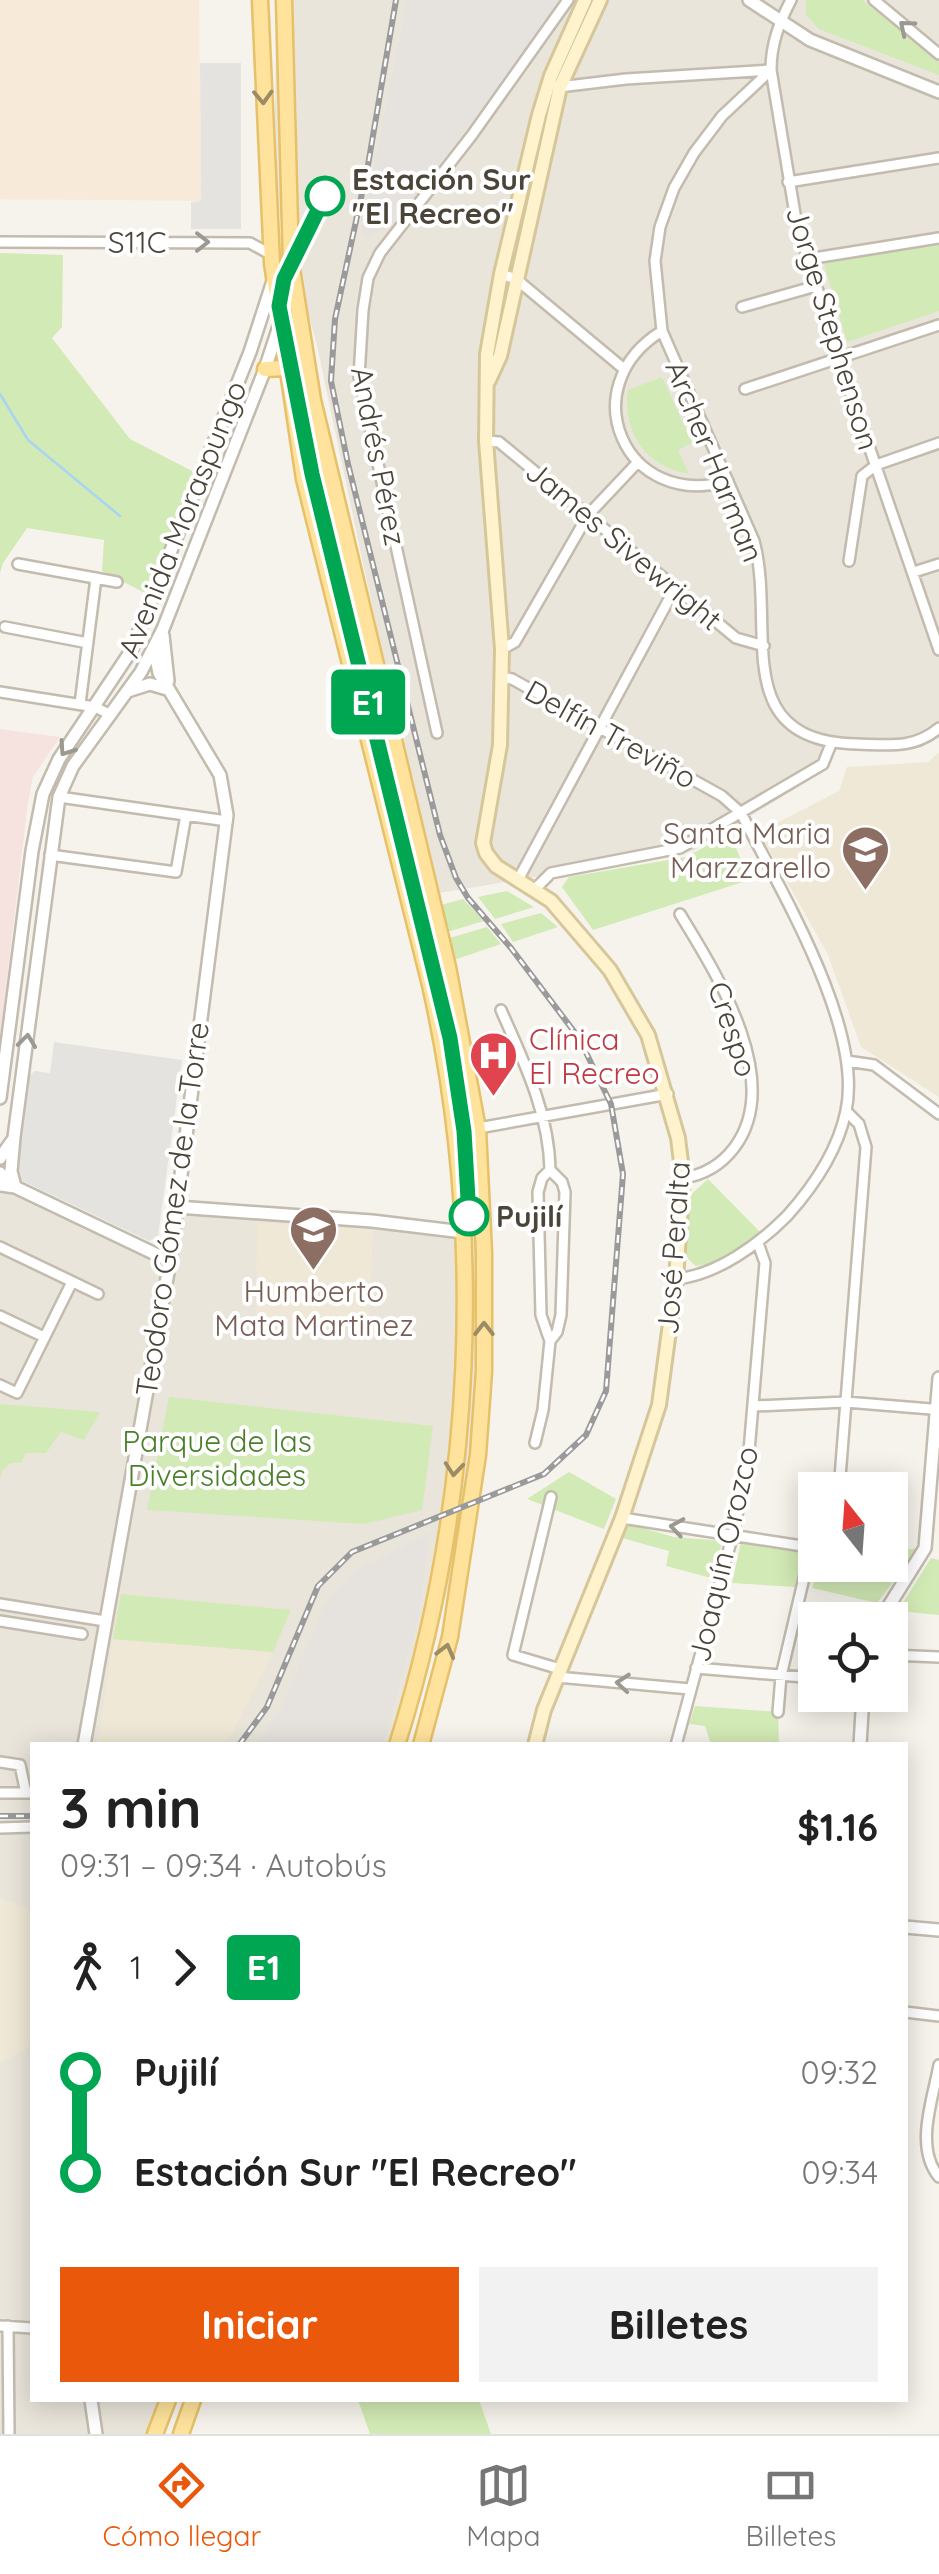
<!DOCTYPE html>
<html lang="es">
<head>
<meta charset="utf-8">
<style>
	body { margin:0; font-family:Quicksand,sans-serif; background:#f2f2f2; color:#222; height:100vh; display:flex; flex-direction:column; font-size:38px; white-space:nowrap }
	* { box-sizing:border-box; margin:0 }
	p { font-size:32px; color:#767676 }
	.icon { flex:none; width:55px; height:55px; fill:none; stroke:currentColor; stroke-width:2; stroke-linecap:round; stroke-linejoin:round }
	.map { position:relative; flex:1; overflow:hidden }
	.side { position:absolute; left:30px; top:1742px; width:878px; height:660px; display:flex; flex-direction:column; background:#fff; border-radius:0px; box-shadow:0 5px 25px #0003 }
	.side>* { flex:none }
	.badge { padding:0 20px; border-radius:8px; font-size:35px; line-height:65px }
	.needle { width:65px; rotate:343deg }
	.fabs { position:absolute; left:798px; top:1472px; display:grid; gap:20px }
	.fabs a { display:grid; place-items:center; width:110px; height:110px; border-radius:0px; background:#fff; box-shadow:0 5px 25px #0003; font-size:50px }
	.map>.badge { position:absolute; translate:-50% -50%; box-shadow:0 0 0 5px #fff }
	.legs { display:flex; align-items:center; gap:15px; height:110px; padding:0 30px; font-size:32px }
	.legs p { margin-inline-start:auto }
	.headline { display:flex; align-items:center; justify-content:space-between; height:170px; padding:0 30px }
	h1 { font-size:55px; font-weight:700; line-height:75px }
	.primary-button { display:flex; gap:20px; margin-top:auto; padding:20px 30px }
	.primary-button a { flex:1; height:115px; border-radius:0px; background:#ea580c; color:#fff; font-size:40px; font-weight:700; line-height:115px; text-align:center }
	.primary-button a+a { background:#f2f2f2; color:#222 }
	ul { padding:0 30px; list-style:none }
	li { display:flex; align-items:center; gap:35px; height:100px; font-size:38px }
	li i { display:grid; place-items:center; width:15px; height:100%; margin:0 12px; background:currentColor }
	li i::after { content:''; width:25px; height:25px; margin:-12px; border:8px solid; border-radius:50%; background:#fff }
	li p { margin-inline-start:auto }
	li:first-child i { background:linear-gradient(#0000 50%,currentColor 0) }
	li:last-child i { background:linear-gradient(currentColor 50%,#0000 0) }
	.dock { display:flex; justify-content:space-around; align-items:center; height:140px; border-top:2px solid #e0e0e0; background:#fff; font-size:28px; color:#767676 }
	.dock a { display:grid; justify-items:center; gap:5px }
	.dock .active { color:#ea580c }
	.map>svg:first-child { display:block }
	.residential { fill:#eae5da }
	.commercial { fill:#f7ead8 }
	.industrial { fill:#e6e2dd }
	.education { fill:#efe8d6 }
	.medical { fill:#f6e3e0 }
	.green { fill:#d2eab5 }
	.parking { fill:#e5e3e0 }
	.lines { fill:none; stroke-linecap:round; stroke-linejoin:round }
	.stream { stroke:#a9d4f2; stroke-width:2.5 }
	.minor-casing { stroke:#c2bbae; stroke-width:14 }
	.tertiary-casing { stroke:#c2bbae; stroke-width:16 }
	.secondary-casing { stroke:#d6c79b; stroke-width:18 }
	.primary-casing { stroke:#e6c16a; stroke-width:19 }
	.minor { stroke:#fff; stroke-width:9 }
	.tertiary { stroke:#fff; stroke-width:11 }
	.secondary { stroke:#fff3cd; stroke-width:12 }
	.primary { stroke:#ffe39c; stroke-width:14 }
	.rail-casing { stroke:#9a9a9a; stroke-width:6 }
	.rail { stroke:#fff; stroke-width:2.5; stroke-dasharray:8; stroke-linecap:butt }
	.oneway { stroke:#9c9892 }
	.oneway2 { stroke:#9c8c66 }
	.line-1-casing { stroke:#fff; stroke-width:22 }
	.line-1 { stroke:#00a651; stroke-width:15 }
	.stop-1-dot { fill:#fff; stroke:#00a651; stroke-width:5 }
	.labels { text-anchor:middle; dominant-baseline:central; stroke-width:8; stroke-linejoin:round; paint-order:stroke }
	.stop-label { font-size:30px; font-weight:bold; fill:#4b4439; stroke:#fff; text-anchor:start }
	.street-label { font-size:30px; fill:#4b4439; stroke:#fff }
	.education-label { font-size:30px; fill:#785e54; stroke:#fff; text-anchor:end }
	.health-label { font-size:30px; fill:#be3a42; stroke:#fff; text-anchor:start }
	.park-label { font-size:30px; fill:#4a7f2a; stroke:#fff }
</style>
</head>
<body>
<div class="map">
<svg width="939" height="2434" viewBox="0 0 939 2434">
	<rect width="100%" height="100%" fill="#f6f3ec"/>
	<path class="residential" d="M276,0H939V733L921,748L835,749L828,769L693,851L433,894L316,341L274,195Z
		M0,1176L169,1256L172,1208L463,1228L477,1203L480,1479L402,1745H32V2400H177L168,2427L160,2434H0Z"/>
	<path class="commercial" d="M0,0H199L201,201L0,199Z"/>
	<path class="industrial" d="M407,0H566L393,223L368,237L361,233Z
		M430,1532L418,1618L383,1745H256L281,1709L323,1608L350,1574Z"/>
	<path class="education" d="M939,752V1097L861,1047L828,955L759,832L839,791L847,767L928,762Z
		M257,1222L373,1230L369,1329L256,1316Z
		M113,1639L273,1652L230,1737L219,1745H98Z
		M0,1898L32,1911L31,2046L0,2063Z"/>
	<path class="medical" d="M0,729L60,737L33,777L28,802L0,1038Z"/>
	<path class="green" d="M806,0H862L939,62V75L819,29L806,15Z
		M939,243V311L847,342L824,264Z
		M0,253L63,255L62,327L52,338L130,439L196,473L145,593L102,571L104,540L27,528L3,563L0,573Z
		M662,377L692,443L678,450L689,474C646,467 622,432 628,390Z
		M730,833L749,880L593,930L562,887L569,877L686,857Z
		M507,891L534,907L495,919L478,897Z
		M463,899L484,921L444,933L441,905Z
		M541,913L558,927L513,942L501,924Z
		M487,927L501,944L451,961L446,939Z
		M708,1179L763,1235L708,1264L696,1266C674,1252 685,1221 687,1198Z
		M169,1397L433,1426L422,1510L364,1524L147,1510Z
		M0,1404L100,1412L84,1440L61,1432L46,1453H26L21,1463H11L2,1471L0,1480Z
		M569,1472L616,1499L604,1529L527,1499Z
		M628,1524L674,1537L723,1541L711,1578L666,1566L669,1551L622,1538Z
		M741,1542L805,1552L796,1587L732,1583Z
		M919,1548L877,1603L812,1588L819,1565H890V1552Z
		M931,1558L939,1560V1615L898,1611Z
		M121,1594L291,1610L273,1652L113,1639Z
		M695,1706L778,1712L779,1745H711L705,1726L689,1724Z
		M358,2400H479L491,2434H370Z"/>
	<path class="parking" d="M200,63H241V229H191V202L201,201Z
		M54,1042L182,1060L158,1236L149,1241L16,1178L25,1090L31,1074L35,1071L50,1073Z"/>
	<g class="lines">
		<path class="stream" d="M0,394L28,440L120,516"/>
		<defs>
			<path id="minor" d="M791,0C779,23 771,44 771,70L796,220L839,359L939,650
				M874,0L939,54
				M771,70L722,116L694,153L674,188L660,227L655,261L662,331L754,541C777,627 726,742 858,744C889,745 914,749 939,728
				M559,87L626,79L771,70
				M788,182L939,158
				M0,242L250,243L272,255
				M808,259L939,238
				M501,274L516,279L624,369
				M742,307L816,286
				M662,331C571,387 625,511 728,481
				M745,389L939,325
				M486,441L499,442L736,638L764,646
				M849,561L862,476L876,465L939,443
				M18,564L117,582
				M914,572L939,564
				M5,627L88,643
				M502,649L515,642L588,515L638,462
				M501,677L512,679L722,796L741,813C779,888 864,1027 846,1111C838,1150 813,1187 787,1216C759,1244 717,1275 676,1279
				M0,692L95,707L111,715
				M80,704L96,578
				M437,733L359,377L363,310L368,278L380,253L472,135L568,0
				M59,797L227,821
				M50,855L176,872L186,815
				M519,878L675,588
				M535,889L551,873L680,848L823,764L831,744
				M680,914C716,973 785,1081 734,1148C721,1165 704,1175 683,1178
				M501,1010C524,1062 549,1113 550,1170L542,1178L538,1192L541,1315L550,1341
				M847,1061L874,1065L939,1114
				M456,1132L668,1094
				M0,1247L98,1294
				M0,1316L44,1337
				M0,1385L17,1393L72,1282
				M754,1406L846,1402L931,1409
				M535,1443L543,1410L550,1341L557,1332L561,1315L565,1192L562,1182L550,1170
				M839,1490L866,1147L859,1124L846,1111
				M551,1497L513,1655L560,1669
				M622,1518L815,1548
				M0,1604L105,1621
				M0,1621L82,1634
				M890,1655L939,1657
				M696,1668L815,1678
				M557,1677L690,1689
				M778,1712L781,1676L811,1548
				M676,1745L733,1534L748,1463L765,1263L758,1243
				M0,1762L20,1765L26,1793
				M0,1793H32
				M0,1828L32,1827
				M905,2012L939,2016
				M939,2065C933,2099 914,2147 939,2177
				M0,2326L32,2328
				M8,2326L9,2434"/>
			<path id="tertiary" d="M749,0L810,40L939,92
				M163,635L168,681
				M128,691L150,684L167,689
				M0,1098L32,851L43,794L59,759L131,651L250,352L274,278
				M0,1158L12,1141
				M0,1173L15,1187
				M0,1185L15,1187L170,1261
				M15,1187L11,1171L14,1137L59,797L73,766L141,672L163,629L265,369L293,284
				M177,1207L372,1221L463,1232
				M880,1620L925,1548L939,1378
				M84,1745L170,1261L227,815L220,775L159,673L154,649
				M860,1745L863,1695
				M905,1927L939,1930
				M91,2400L96,2434"/>
			<path id="secondary" d="M489,380L500,356L560,87L600,0
				M535,1745L544,1710L622,1518L659,1405L676,1279L683,1178L678,1138L648,1035L610,970L551,901L496,866L486,853L483,843L500,745L502,649L486,441L487,354L501,274L539,115L551,76L585,0"/>
			<path id="primary" d="M260,0L272,263L304,479L430,985C486,1234 474,1502 397,1745
				M284,0L291,263L313,400L448,967L478,1129L484,1253V1371L478,1455L450,1637L421,1745
				M265,369L286,368
				M155,2434L168,2400
				M181,2434L193,2400"/>
		</defs>
		<use href="#minor" class="minor-casing"/>
		<use href="#tertiary" class="tertiary-casing"/>
		<use href="#secondary" class="secondary-casing"/>
		<use href="#primary" class="primary-casing"/>
		<use href="#minor" class="minor"/>
		<use href="#tertiary" class="tertiary"/>
		<use href="#secondary" class="secondary"/>
		<use href="#primary" class="primary"/>
		<defs>
			<path id="rail" d="M239,1745L267,1707L318,1586L352,1552L544,1474L586,1435L606,1391L623,1174L611,1104L579,1038L511,948L468,898L456,878L440,835L348,464L331,381L335,319L368,165L396,0
				M0,1816H32"/>
		</defs>
		<use href="#rail" class="rail-casing"/>
		<use href="#rail" class="rail"/>
	</g>
	<defs><path id="oneway-chevron" d="M-2-3.5L2.5 0L-2 3.5" fill="none" stroke-width="1.6" stroke-linecap="round" stroke-linejoin="round" transform="scale(2.5)"/></defs>
	<g class="oneway">
		<use href="#oneway-chevron" transform="translate(906 27) rotate(-140)"/>
		<use href="#oneway-chevron" transform="translate(202 242)"/>
		<use href="#oneway-chevron" transform="translate(66 749) rotate(124)"/>
		<use href="#oneway-chevron" transform="translate(27 1041) rotate(-83)"/>
		<use href="#oneway-chevron" transform="translate(677 1527) rotate(-171)"/>
		<use href="#oneway-chevron" transform="translate(623 1683) rotate(-175)"/>
	</g>
	<g class="oneway2">
		<use href="#oneway-chevron" transform="translate(263 97) rotate(88)"/>
		<use href="#oneway-chevron" transform="translate(484 1329) rotate(-90)"/>
		<use href="#oneway-chevron" transform="translate(454 1469) rotate(95)"/>
		<use href="#oneway-chevron" transform="translate(446 1651) rotate(-75)"/>
	</g>
	<g class="lines">
		<defs>
			<path id="line-1" d="M325,196L284,279L279,306L312,474L450,1038L464,1131L469,1216"/>
		</defs>
		<use href="#line-1" class="line-1-casing"/>
		<use href="#line-1" class="line-1"/>
	</g>
	<defs>
		<symbol id="university-pin" viewBox="-11 -11 22 30"><path d="M0 17L-7.5 6A9.5 9.5 0 1 1 7.5 6Z" fill="#8d6e63" stroke="#fff"/><path d="M0-5L7-2L0 1L-7-2ZM-4 1L0 2.5L4 1V4Q0 6-4 4Z" fill="#fff"/></symbol>
		<symbol id="hospital-pin" viewBox="-11 -11 22 30"><path d="M0 17L-7.5 6A9.5 9.5 0 1 1 7.5 6Z" fill="#e0444e" stroke="#fff"/><path d="M-5-5h3v3.5h4V-5h3V5h-3V1.5h-4V5h-3Z" fill="#fff"/></symbol>
		<symbol id="school-pin" viewBox="-11 -11 22 30"><path d="M0 17L-7.5 6A9.5 9.5 0 1 1 7.5 6Z" fill="#8d6e63" stroke="#fff"/><path d="M0-5L7-2L0 1L-7-2ZM-4 1L0 2.5L4 1V4Q0 6-4 4Z" fill="#fff"/></symbol>
	</defs>
	<g fill-rule="evenodd">
		<use href="#university-pin" x="838" y="822" width="55" height="75"/>
		<use href="#hospital-pin" x="466" y="1028" width="55" height="75"/>
		<use href="#school-pin" x="286" y="1202" width="55" height="75"/>
	</g>
	<g class="stop-1-dot">
		<circle cx="325" cy="196" r="18"/>
		<circle cx="469" cy="1216" r="18"/>
	</g>
	<g class="labels">
		<g class="stop-label">
			<text x="352" y="179">Estación Sur<tspan x="352" dy="34">"El Recreo"</tspan></text>
			<text x="496" y="1216">Pujilí</text>
		</g>
		<g class="street-label">
			<text x="137" y="242">S11C</text>
			<text transform="translate(833 328) rotate(73)">Jorge Stephenson</text>
			<text transform="translate(379 456) rotate(79)">Andrés Pérez</text>
			<text transform="translate(715 461) rotate(68)">Archer Harman</text>
			<text transform="translate(182 519) rotate(-68)">Avenida Moraspungo</text>
			<text transform="translate(624 545) rotate(40)">James Sivewright</text>
			<text transform="translate(611 734) rotate(29)">Delfín Treviño</text>
			<text transform="translate(733 1029) rotate(72)">Crespo</text>
			<text transform="translate(172 1209) rotate(-82)">Teodoro Gómez de la Torre</text>
			<text transform="translate(673 1248) rotate(-86)">José Peralta</text>
			<text transform="translate(723 1554) rotate(-77)">Joaquín Orozco</text>
		</g>
		<g class="education-label">
			<text x="831" y="833">Santa Maria<tspan x="831" dy="34">Marzzarello</tspan></text>
			<text x="314" y="1291" text-anchor="middle">Humberto<tspan x="314" dy="34">Mata Martinez</tspan></text>
		</g>
		<g class="health-label">
			<text x="529" y="1039">Clínica<tspan x="529" dy="34">El Recreo</tspan></text>
		</g>
		<g class="park-label">
			<text x="217" y="1441">Parque de las<tspan x="217" dy="34">Diversidades</tspan></text>
		</g>
	</g>
</svg>
<div class="fabs">
<a><svg class="needle" viewBox="-14 -14 28 28"><path d="M0-13l5 13h-10z" fill="#e53935"/><path d="M0 13l5-13h-10z" fill="#767676"/></svg></a>
<a><svg class="icon" aria-label="locate" viewBox="0 0 24 24"><circle cx="12" cy="12" r="6"/><path d="M12 2v4M12 18v4M2 12h4M18 12h4"/></svg></a>
</div>
<b class="badge" style="left:368px;top:702px;background:#00a651;color:#fff">E1</b>
<section class="side">
<div class="headline"><div><h1>3 min</h1><p>09:31 – 09:34 · Autobús</p></div><b>$1.16</b></div>
<div class="legs"><svg class="icon" aria-label="walk" viewBox="0 0 24 24"><circle cx="13" cy="4" r="2"/><path d="M13 8l-2 6 4 7M11 14l-3 7M7 12l3-4h3l4 4"/></svg>1<svg class="icon" aria-label="forward" viewBox="0 0 24 24"><path d="M9 5l7 7-7 7"/></svg><b class="badge" style="background:#00a651;color:#fff">E1</b></div>
<ul>
<li><i style="color:#00a651"></i><b>Pujilí</b><p>09:32</p></li>
<li><i style="color:#00a651"></i><b>Estación Sur &quot;El Recreo&quot;</b><p>09:34</p></li>
</ul>
<div class="primary-button"><a>Iniciar</a><a>Billetes</a></div>
</section>
</div>
<nav class="dock">
<a class="active"><svg class="icon" aria-label="directions" viewBox="0 0 24 24"><path d="M12 3l9 9-9 9-9-9zM9 14v-3h6M13 9l2 2-2 2"/></svg>Cómo llegar</a>
<a><svg class="icon" aria-label="map" viewBox="0 0 24 24"><path d="M3 6l6-2 6 2 6-2v14l-6 2-6-2-6 2zM9 4v14M15 6v14"/></svg>Mapa</a>
<a><svg class="icon" aria-label="tickets" viewBox="0 0 24 24"><path d="M3 7h18v10H3zM15 7v10"/></svg>Billetes</a>
</nav>
</body>
</html>
